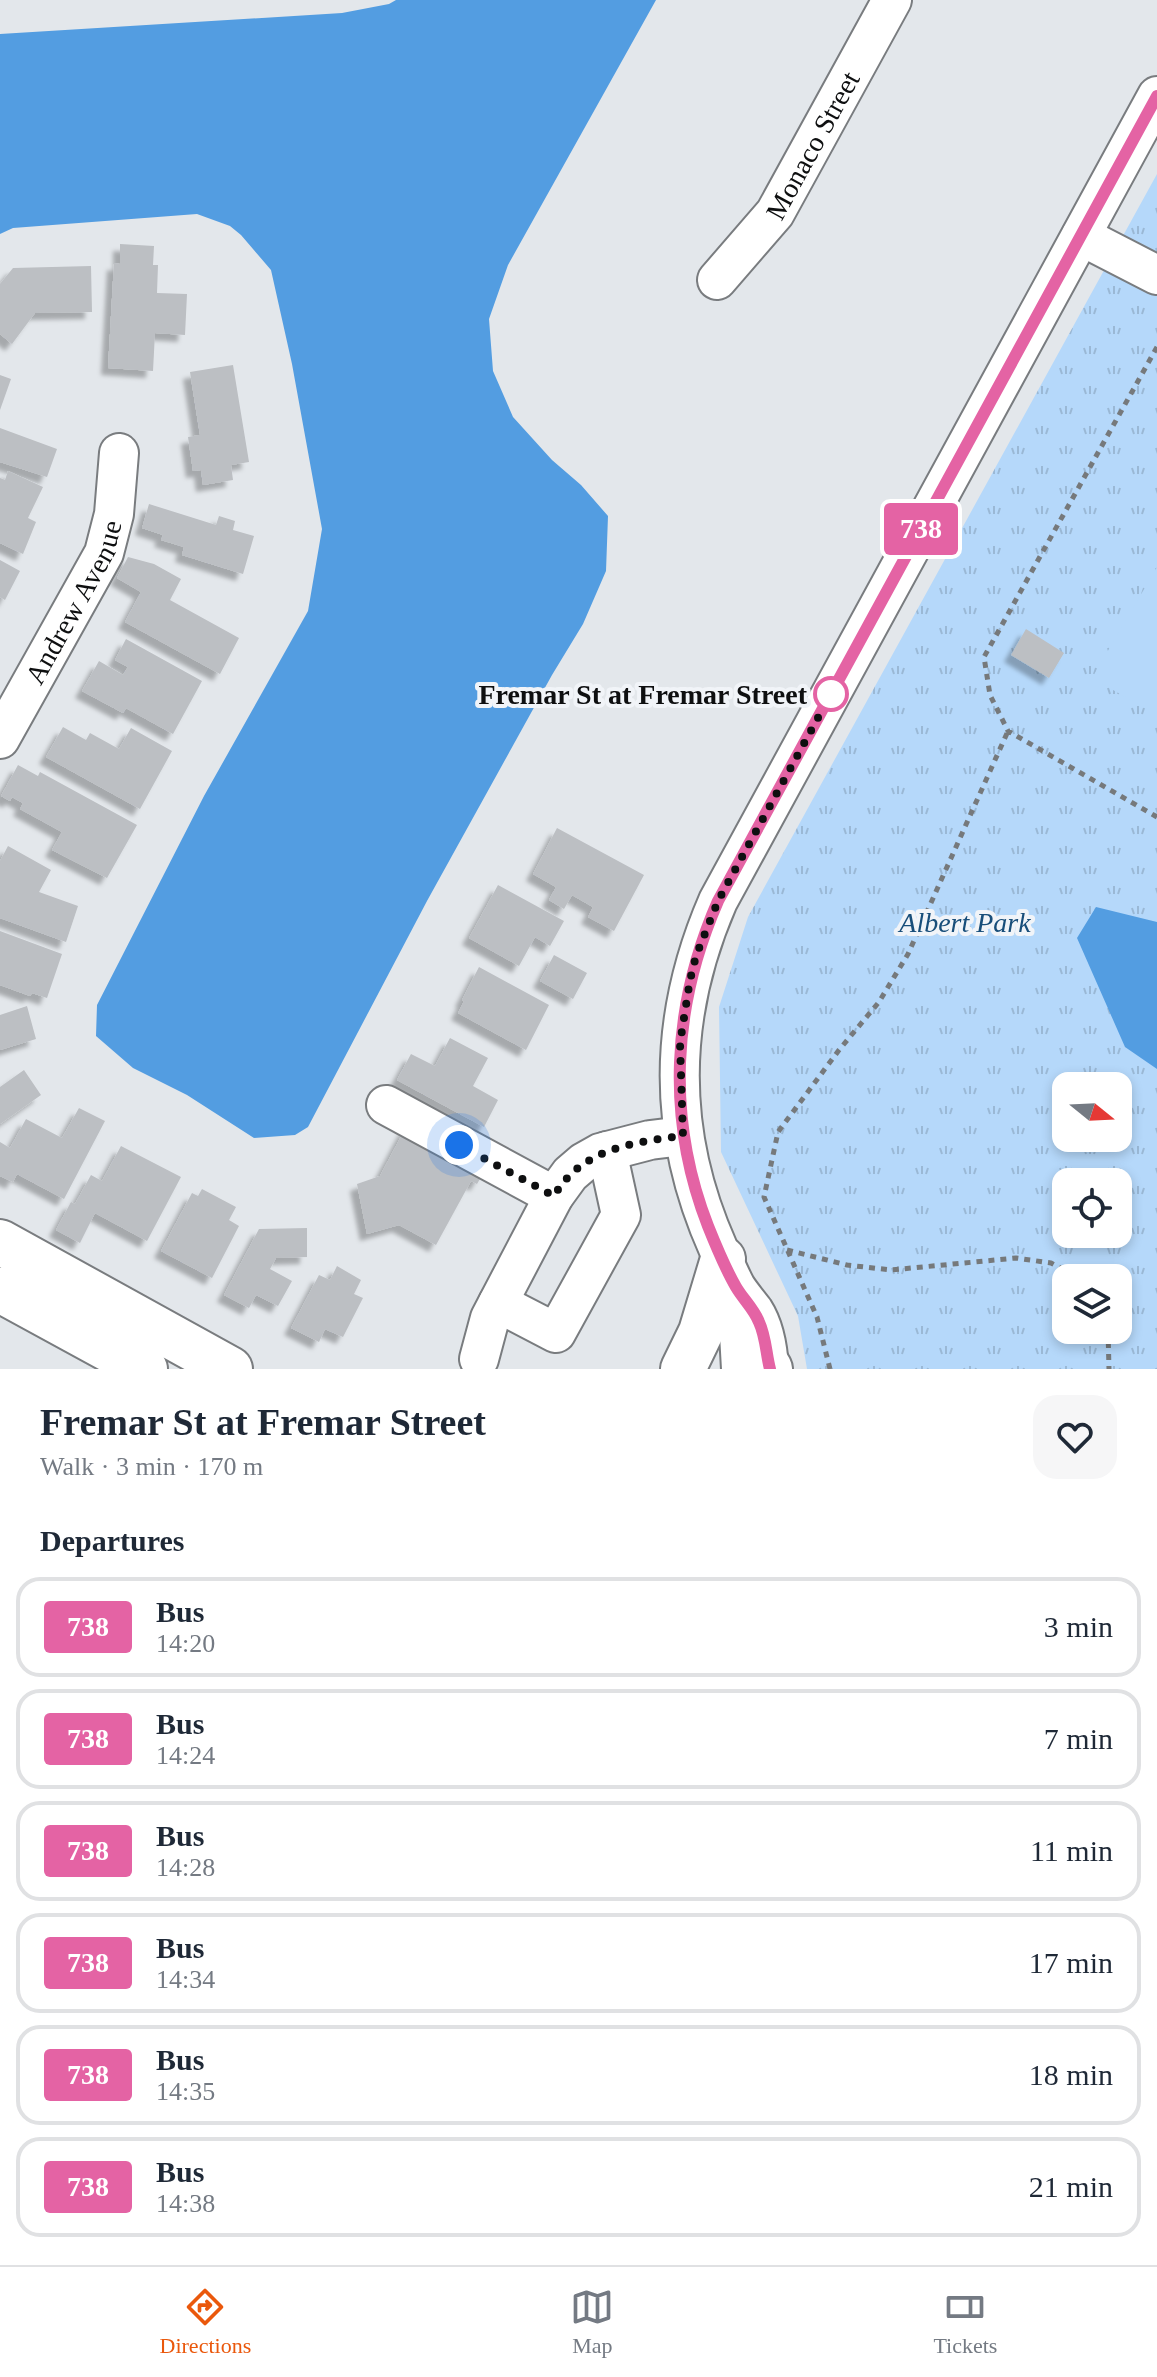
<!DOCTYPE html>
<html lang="en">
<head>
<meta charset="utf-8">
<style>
	body { margin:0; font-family:Georgia,serif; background:#f6f6f7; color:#1f2937; height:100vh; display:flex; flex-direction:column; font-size:30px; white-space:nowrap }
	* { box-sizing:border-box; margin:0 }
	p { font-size:26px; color:#747a83 }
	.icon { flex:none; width:44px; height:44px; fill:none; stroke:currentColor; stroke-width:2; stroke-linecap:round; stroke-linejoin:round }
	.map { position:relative; height:1369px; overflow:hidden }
	.drawer { display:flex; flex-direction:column; background:#fff; flex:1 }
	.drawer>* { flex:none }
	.badge { padding:0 16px; border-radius:6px; font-size:28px; line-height:52px }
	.needle { width:52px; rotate:108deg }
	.buttons { position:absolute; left:1052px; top:1072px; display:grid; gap:16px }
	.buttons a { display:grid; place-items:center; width:80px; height:80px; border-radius:16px; background:#fff; box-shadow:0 4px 12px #0003; font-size:40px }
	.you { position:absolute; width:40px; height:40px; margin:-20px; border:6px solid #fff; border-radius:50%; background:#1a73e8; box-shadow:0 0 0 12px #1a73e833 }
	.map>.badge { position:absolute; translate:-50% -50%; box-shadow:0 0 0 4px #fff }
	h2 { padding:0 40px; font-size:30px; line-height:72px }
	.round { display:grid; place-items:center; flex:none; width:84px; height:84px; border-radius:24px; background:#f6f6f7 }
	.headline { display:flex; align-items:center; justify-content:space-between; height:136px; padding:0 40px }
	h1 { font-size:38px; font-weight:800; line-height:60px }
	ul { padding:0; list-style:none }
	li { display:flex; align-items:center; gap:24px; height:100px; margin:0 16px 12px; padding:0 24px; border:4px solid #e0e1e3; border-radius:24px }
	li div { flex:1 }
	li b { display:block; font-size:30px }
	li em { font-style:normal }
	li .badge { min-width:88px; font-weight:700; text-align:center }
	.tabs { display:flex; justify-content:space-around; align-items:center; height:112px; border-top:2px solid #e0e1e3; background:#fff; font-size:22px; color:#747a83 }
	.tabs a { display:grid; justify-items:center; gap:4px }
	.tabs .active { color:#ea580c }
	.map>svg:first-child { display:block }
	.grass { fill:url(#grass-tufts); fill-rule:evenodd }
	.pitch { fill:#b5d8fa }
	.water { fill:#539de1 }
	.building { fill:#bcbfc3; filter:url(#shadow) }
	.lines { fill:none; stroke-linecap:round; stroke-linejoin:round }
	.minor-casing { stroke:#797c7f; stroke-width:42 }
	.major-casing { stroke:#797c7f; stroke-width:48 }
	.path { stroke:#76797b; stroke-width:5; stroke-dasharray:6 6; stroke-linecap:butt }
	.minor { stroke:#fff; stroke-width:38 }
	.major { stroke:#fff; stroke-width:44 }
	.line-casing { stroke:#fff; stroke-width:18 }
	.line { stroke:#e463a4; stroke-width:12 }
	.walk { stroke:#0e0f10; stroke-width:8; stroke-dasharray:0 14.4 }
	.stop-dot { fill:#fff; stroke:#e463a4; stroke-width:4 }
	.labels { text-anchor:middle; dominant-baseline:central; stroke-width:8; stroke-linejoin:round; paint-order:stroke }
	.street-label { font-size:28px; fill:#0e0f10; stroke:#f1f4f8 }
	.stop-label { font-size:28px; font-weight:bold; fill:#0e0f10; stroke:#f1f4f8; text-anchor:end }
	.park-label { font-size:28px; font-style:italic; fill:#184e7a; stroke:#f1f4f8 }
</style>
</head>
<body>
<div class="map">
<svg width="1157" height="1369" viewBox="0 0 1157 1369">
	<defs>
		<pattern id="grass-tufts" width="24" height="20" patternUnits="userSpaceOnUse" patternTransform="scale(2)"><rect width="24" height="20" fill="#b5d8fa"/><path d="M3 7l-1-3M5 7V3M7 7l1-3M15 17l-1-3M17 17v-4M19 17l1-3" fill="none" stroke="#9ab8d5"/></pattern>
		<filter id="shadow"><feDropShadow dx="-7" dy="7" stdDeviation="2" flood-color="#0004"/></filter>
	</defs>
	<rect width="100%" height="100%" fill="#e3e7eb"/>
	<path class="grass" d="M1157,174V1369H807L798,1316L721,1152L719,1007L748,917ZM1066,1086H1118V1138H1066ZM1066,1182H1118V1234H1066ZM1066,1278H1118V1330H1066Z"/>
	<path class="pitch" d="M1157,567V715L1092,678Z"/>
	<path class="water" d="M396,0H656L508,265L489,319L493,371L513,417L552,460L581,485L608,516L606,571L583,624L552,675L427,901L308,1127L295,1135L254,1138L187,1095L133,1068L96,1036L97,1005L204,796L308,611L322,529L292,364L271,270L241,235L230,226L197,214L13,228L0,234V34L342,13L389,4Z
		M1096,907L1157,922V1069L1125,1047L1077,938Z"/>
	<path class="building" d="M120,244L154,246L153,265H158L157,293L187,294L185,335L155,333L153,371L108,368L114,263L120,264Z
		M91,266L92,312L35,313L12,344L0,334V284L13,268Z
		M233,365L249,462L231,465L233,480L203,485L201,470L193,471L188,437L200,435L190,372Z
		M0,375L11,379L0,410Z
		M0,428L57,449L47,477L0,462Z
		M8,471L43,487L28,518L36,522L23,554L0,543V478L5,480Z
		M149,504L216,525L219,516L235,521L233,530L254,536L243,574L182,555L184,547L161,540L163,535L142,528Z
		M128,557L154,564L181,579L170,600L239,638L220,674L125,622L141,592L117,578Z
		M0,560L20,571L5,600L0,597Z
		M1026,629L1064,653L1049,678L1011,655Z
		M126,639L202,681L173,734L126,708L123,713L82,691L99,661L123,675L128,667L115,660Z
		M63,727L86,740L90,733L119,749L131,728L172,751L140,809L46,757Z
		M18,765L38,776L40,772L137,825L107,878L52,850L62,832L20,809L23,803L12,797L10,801L1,796Z
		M557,828L644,875L614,931L588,917L593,907L572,895L564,909L549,900L556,887L533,874Z
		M8,846L51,870L39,892L78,906L66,942L0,918V861Z
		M498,885L564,921L550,946L535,937L519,966L469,938Z
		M0,931L62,954L47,998L32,993L30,996L0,985Z
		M554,955L587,973L573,999L540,981Z
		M479,967L549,1005L526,1050L458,1013L464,1001L462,1000Z
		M27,1006L36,1039L0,1050V1015Z
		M450,1038L488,1058L473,1086L498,1100L484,1127L397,1080L411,1054L435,1066Z
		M24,1070L41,1095L0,1124V1087Z
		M79,1108L105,1121L64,1199L17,1174L13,1182L0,1176V1142L10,1148L26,1119L62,1138Z
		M406,1127L484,1172L477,1184L471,1181L436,1245L399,1225L367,1234L357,1184L380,1176Z
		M121,1146L181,1177L147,1241L95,1213L80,1243L56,1230L71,1202L75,1204L91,1175L102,1181Z
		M202,1189L236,1207L229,1220L239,1226L212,1278L161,1251L192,1193L198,1196Z
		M307,1228V1257L276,1258L270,1269L292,1281L278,1306L256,1295L249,1308L224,1295L259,1229Z
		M337,1266L361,1280L354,1294L363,1298L343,1337L325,1329L319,1342L291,1328L319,1275L330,1280Z"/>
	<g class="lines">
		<defs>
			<g id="minor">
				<path d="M1081,236L1157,275"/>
				<path id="s1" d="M717,280L775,213L892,0"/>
				<path id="s2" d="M0,739L104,553L114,514L119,453"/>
				<path d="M386,1105L554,1196"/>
				<path d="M737,1298L741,1369"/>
				<path d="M498,1303L556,1333L621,1215L607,1151"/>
				<path d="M479,1359L490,1318L554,1196L570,1174L584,1162L600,1153L650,1140L683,1136"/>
				<path d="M769,1369C768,1349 765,1328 754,1311C748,1303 741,1295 736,1287C729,1274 724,1261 718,1248C666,1132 668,1016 718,901L1157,96"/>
			</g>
			<path id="major" d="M0,1242L230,1369
				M0,1290L145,1369
				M769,1367L770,1369
				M683,1369L701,1332L723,1259"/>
		</defs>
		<use href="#minor" class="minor-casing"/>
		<use href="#major" class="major-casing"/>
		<path class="path" d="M1157,347L984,657L990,695L1008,731L1157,817
			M787,1250L847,1265L891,1270L1016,1258L1051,1263L1079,1278
			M1108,1330L1109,1369
			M830,1369L817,1317L764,1197L778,1132L839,1050L879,1002L908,954L1008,731"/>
		<use href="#minor" class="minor"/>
		<use href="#major" class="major"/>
	</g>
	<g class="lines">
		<defs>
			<path id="line" d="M770,1369C766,1354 766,1337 759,1322C754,1309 743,1299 736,1287C725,1268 716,1246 708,1226C666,1118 672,1006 718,901L1157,96"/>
		</defs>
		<use href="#line" class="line-casing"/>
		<use href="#line" class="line"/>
		<path class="walk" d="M459,1145L554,1196C581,1149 633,1142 683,1136L680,1043L690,980L696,956L718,901L831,694"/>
	</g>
	<circle class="stop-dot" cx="831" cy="694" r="16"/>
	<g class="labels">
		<g class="street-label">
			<text stroke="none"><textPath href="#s1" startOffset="166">Monaco Street</textPath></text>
			<text stroke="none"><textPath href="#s2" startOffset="156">Andrew Avenue</textPath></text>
		</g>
		<g class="stop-label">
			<text x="807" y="694">Fremar St at Fremar Street</text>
		</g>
		<g class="park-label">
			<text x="965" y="922">Albert Park</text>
		</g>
	</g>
</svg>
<div class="buttons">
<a><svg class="needle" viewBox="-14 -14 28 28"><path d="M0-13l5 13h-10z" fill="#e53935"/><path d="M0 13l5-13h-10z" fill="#747a83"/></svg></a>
<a><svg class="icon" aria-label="locate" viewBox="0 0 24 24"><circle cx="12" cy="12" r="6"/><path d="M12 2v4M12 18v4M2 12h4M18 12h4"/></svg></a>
<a><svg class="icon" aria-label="layers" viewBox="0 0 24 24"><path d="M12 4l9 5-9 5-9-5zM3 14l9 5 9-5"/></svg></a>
</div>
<div class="you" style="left:459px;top:1145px"></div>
<b class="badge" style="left:921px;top:529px;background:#e463a4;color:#fff">738</b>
</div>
<section class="drawer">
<div class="headline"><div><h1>Fremar St at Fremar Street</h1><p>Walk · 3 min · 170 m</p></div><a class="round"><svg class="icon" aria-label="heart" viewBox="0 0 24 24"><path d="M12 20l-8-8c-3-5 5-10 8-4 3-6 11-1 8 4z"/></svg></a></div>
<h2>Departures</h2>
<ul>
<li><span class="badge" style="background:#e463a4;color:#fff">738</span><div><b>Bus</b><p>14:20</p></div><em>3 min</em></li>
<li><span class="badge" style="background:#e463a4;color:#fff">738</span><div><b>Bus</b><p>14:24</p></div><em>7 min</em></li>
<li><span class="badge" style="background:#e463a4;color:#fff">738</span><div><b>Bus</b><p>14:28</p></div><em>11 min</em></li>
<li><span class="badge" style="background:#e463a4;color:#fff">738</span><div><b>Bus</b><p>14:34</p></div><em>17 min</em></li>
<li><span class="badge" style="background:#e463a4;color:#fff">738</span><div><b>Bus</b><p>14:35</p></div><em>18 min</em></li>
<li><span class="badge" style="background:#e463a4;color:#fff">738</span><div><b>Bus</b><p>14:38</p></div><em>21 min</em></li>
</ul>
</section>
<nav class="tabs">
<a class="active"><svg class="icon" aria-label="directions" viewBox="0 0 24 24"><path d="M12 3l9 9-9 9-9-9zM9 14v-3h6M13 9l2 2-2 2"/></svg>Directions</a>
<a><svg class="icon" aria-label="map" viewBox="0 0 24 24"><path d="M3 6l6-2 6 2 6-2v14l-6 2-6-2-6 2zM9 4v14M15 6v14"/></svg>Map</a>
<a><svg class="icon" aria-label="tickets" viewBox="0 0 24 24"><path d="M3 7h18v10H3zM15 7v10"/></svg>Tickets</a>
</nav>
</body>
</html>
